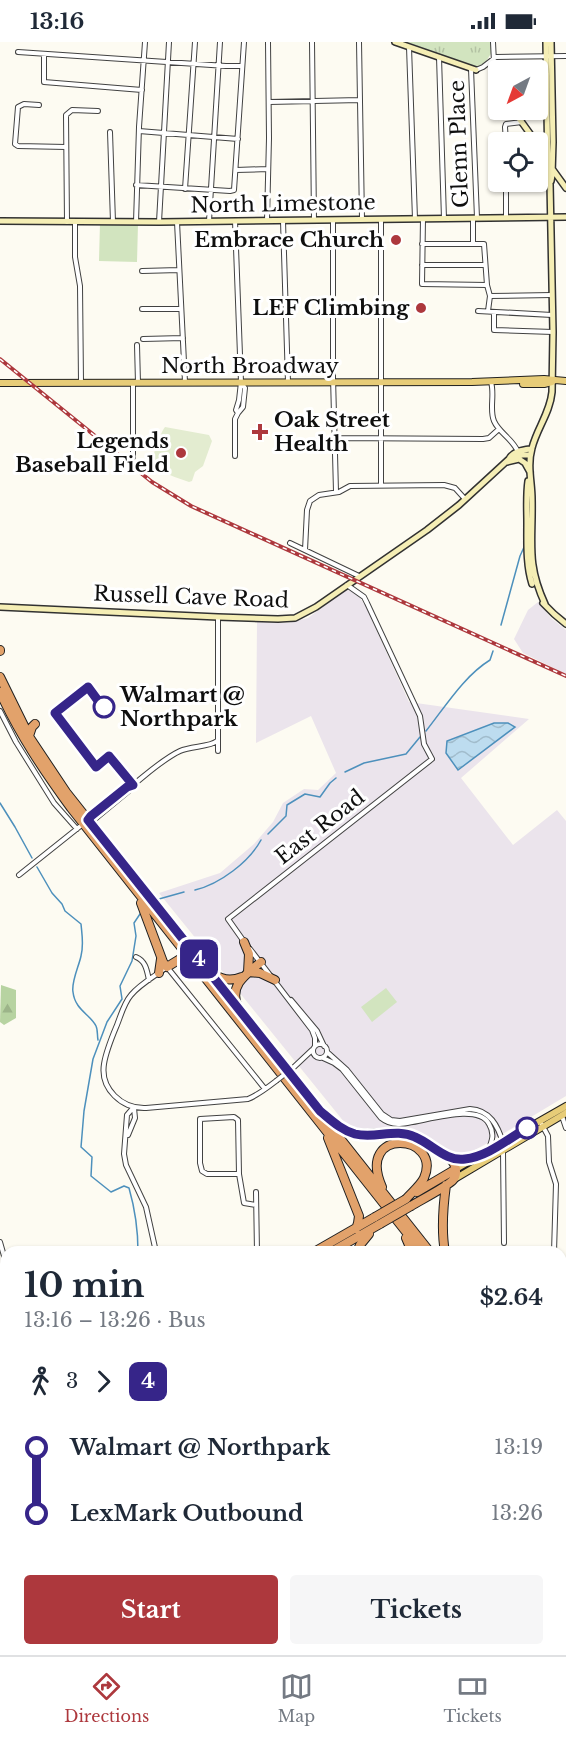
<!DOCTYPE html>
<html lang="en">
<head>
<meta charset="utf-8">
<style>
	body { margin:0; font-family:"Libre Baskerville",serif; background:#f6f6f7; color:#1f2937; height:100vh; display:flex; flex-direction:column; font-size:22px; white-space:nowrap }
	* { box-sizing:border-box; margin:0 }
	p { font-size:20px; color:#747a83 }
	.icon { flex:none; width:33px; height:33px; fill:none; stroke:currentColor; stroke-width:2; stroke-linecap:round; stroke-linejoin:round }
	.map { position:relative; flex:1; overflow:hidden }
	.side { position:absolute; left:0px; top:1204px; width:567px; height:410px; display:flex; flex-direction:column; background:#fff; border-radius:18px 18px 0 0; box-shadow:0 2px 4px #0004 }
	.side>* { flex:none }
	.badge { padding:0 12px; border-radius:9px; font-size:21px; line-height:39px }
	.needle { width:39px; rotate:221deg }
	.controls { position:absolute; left:488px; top:18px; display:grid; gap:12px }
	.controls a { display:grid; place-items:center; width:60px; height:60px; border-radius:6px; background:#fff; box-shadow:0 2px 4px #0004; font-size:30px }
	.map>.badge { position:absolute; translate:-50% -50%; box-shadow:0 0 0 3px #fff }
	.legs { display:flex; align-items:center; gap:9px; height:66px; padding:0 24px; font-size:20px }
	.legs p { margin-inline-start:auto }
	.head { display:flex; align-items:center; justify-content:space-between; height:102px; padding:0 24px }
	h1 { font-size:33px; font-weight:700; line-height:45px }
	.primary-button { display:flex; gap:12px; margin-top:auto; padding:12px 24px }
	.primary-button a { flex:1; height:69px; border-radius:6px; background:#ad383d; color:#fff; font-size:24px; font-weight:700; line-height:69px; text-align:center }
	.primary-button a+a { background:#f6f6f7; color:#1f2937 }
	ul { padding:0 24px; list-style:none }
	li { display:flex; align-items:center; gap:21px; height:66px; font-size:22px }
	li i { display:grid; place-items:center; width:9px; height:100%; margin:0 8px; background:currentColor }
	li i::after { content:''; width:15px; height:15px; margin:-8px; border:4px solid; border-radius:50%; background:#fff }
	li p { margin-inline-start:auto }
	li:first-child i { background:linear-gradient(#0000 50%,currentColor 0) }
	li:last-child i { background:linear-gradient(currentColor 50%,#0000 0) }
	.status { display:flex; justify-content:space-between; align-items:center; height:42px; padding:0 30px; background:#fff; direction:ltr }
	.status svg { height:16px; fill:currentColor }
	.tab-bar { display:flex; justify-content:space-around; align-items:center; height:84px; border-top:2px solid #e0e1e3; background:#fff; font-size:16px; color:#747a83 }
	.tab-bar a { display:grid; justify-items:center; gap:3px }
	.tab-bar .current { color:#ad383d }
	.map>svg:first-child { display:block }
	.industrial { fill:#ebe4ec }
	.grass { fill:#d2e4bf }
	.forest { fill:url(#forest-firs) }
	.park { fill:url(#park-tufts) }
	.pitch { fill:#e3ecd0 }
	.water { fill:url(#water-waves); stroke:#4d90bc; stroke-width:1.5 }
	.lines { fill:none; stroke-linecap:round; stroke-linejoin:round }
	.stream { stroke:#4d90bc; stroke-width:1.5 }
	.street-casing { stroke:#424242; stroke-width:6 }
	.secondary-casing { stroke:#313131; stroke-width:8 }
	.primary-casing { stroke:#202020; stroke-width:8 }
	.highway-casing { stroke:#202020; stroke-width:10 }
	.street { stroke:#fff; stroke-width:4 }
	.secondary { stroke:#f5eeb5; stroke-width:5 }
	.primary { stroke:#e7cc78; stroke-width:6 }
	.highway { stroke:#e2a26b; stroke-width:8 }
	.rail-casing { stroke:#ad383d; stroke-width:4 }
	.rail { stroke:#fff; stroke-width:1.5; stroke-dasharray:4.5; stroke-linecap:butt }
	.street-bridge-casing { stroke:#424242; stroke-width:6; stroke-linecap:butt }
	.highway-bridge-casing { stroke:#202020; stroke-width:10; stroke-linecap:butt }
	.street-bridge { stroke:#fff; stroke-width:4 }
	.highway-bridge { stroke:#e2a26b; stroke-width:8 }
	.line-1-casing { stroke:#fff; stroke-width:14 }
	.line-1 { stroke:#362589; stroke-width:9 }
	.poi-dot { fill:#ad383d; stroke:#fff; stroke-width:2 }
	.stop-1-dot { fill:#fff; stroke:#362589; stroke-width:3 }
	.labels { text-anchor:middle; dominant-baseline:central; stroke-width:6; stroke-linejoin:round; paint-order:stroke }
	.street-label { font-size:21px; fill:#0f0f0f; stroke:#fff }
	.poi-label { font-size:21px; font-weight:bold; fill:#0f0f0f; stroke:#fff; text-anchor:end }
	.stop-label { font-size:21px; font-weight:bold; fill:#0f0f0f; stroke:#fff; text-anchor:start }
</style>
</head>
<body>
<div class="status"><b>13:16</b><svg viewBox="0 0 49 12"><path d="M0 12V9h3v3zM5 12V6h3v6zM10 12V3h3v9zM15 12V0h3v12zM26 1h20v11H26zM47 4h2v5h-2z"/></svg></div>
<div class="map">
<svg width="566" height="1613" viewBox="0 0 566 1613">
	<defs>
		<pattern id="forest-firs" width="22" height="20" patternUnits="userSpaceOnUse" patternTransform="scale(1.5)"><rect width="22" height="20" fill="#b7d3a1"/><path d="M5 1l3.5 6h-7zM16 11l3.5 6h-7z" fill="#9cb489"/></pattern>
		<pattern id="park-tufts" width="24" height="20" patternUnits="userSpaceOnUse" patternTransform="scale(1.5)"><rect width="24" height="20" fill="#d2e4bf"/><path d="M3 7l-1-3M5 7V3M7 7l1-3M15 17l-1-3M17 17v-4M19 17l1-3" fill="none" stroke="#b3c2a3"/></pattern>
		<pattern id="water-waves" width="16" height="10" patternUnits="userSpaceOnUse" patternTransform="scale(1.5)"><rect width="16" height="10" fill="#bddcef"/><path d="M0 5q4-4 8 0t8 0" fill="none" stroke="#a1bccc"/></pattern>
	</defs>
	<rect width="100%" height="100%" fill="#fdfbf2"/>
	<path class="industrial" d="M346,547L353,550L360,556L365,563L409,660L529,677L461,736L513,803L557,768L566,779V1054L484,1103L471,1110L455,1113L422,1094L403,1088L349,1086L159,851L220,831L254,802L273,780L283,761L304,747L318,748L336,731L311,674L256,701L257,580L288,581L308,576Z
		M538,560L551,576L566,588V632L523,611L514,597L528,568Z
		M566,1439V1549L561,1546V1449Z"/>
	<path class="grass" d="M100,181L138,182L137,220L99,219Z
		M386,946L397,960L372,980L361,965Z"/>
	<path class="forest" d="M1,943L16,948V976L4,983L0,980Z"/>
	<path class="park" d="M406,0H491L492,10L485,21L476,25Z"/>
	<path class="pitch" d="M165,385L209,393L212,399L203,424L195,430L192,439L189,440C171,433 145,429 157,402C160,396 161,390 165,385Z"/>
	<path class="water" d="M494,681H508L515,685L458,728L446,711L447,699Z"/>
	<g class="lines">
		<path class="stream" d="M501,583L520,514L525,503
			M426,689C445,665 464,634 490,618L493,609
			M345,730L364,721L406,712L420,695
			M0,761L15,785L32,816
			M268,792L286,774L287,763L305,752L320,755L330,741L336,736
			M37,825L52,851L62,862L65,869L81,882C82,893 84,903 81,914C79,924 71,940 73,950C75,968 90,972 96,984C98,988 97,993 98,998
			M195,848C220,842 249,820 261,798
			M159,857L184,850
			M138,1210C138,1189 135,1167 129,1146L124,1144L111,1150L91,1134L92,1115L81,1105L84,1069L93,1017L107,980L122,957L120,944L132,919L136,894L134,881L140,872
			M74,1613V1608"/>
		<defs>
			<path id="street" d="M312,0L314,178
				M359,0L362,177
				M493,0L495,41
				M409,5L415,177
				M18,10L226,24H242
				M44,12V40L142,48
				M439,15L444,177
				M471,27L477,176
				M476,28L483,25L496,15L566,14
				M269,60L360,58
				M39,63L24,62L18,65L15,102L18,104L66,105
				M139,89L238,97
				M110,90L113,180
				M506,100L505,85L506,82L522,80
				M236,128L268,127
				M136,143L230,149L234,148L244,0
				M185,147L195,0
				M506,176V140
				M381,177V443
				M267,178L269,96L268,0
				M333,178V335L336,450
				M209,179L220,0
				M283,179L288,340
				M67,180L66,73L72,68L98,69
				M75,180V215L80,244L81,340
				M136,180L139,85L145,0
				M159,180L169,0
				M177,180L185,340
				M422,202H484L487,243L422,242L423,177
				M473,202V176
				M422,223H485
				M142,229L179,228
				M487,243L490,254L488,269
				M490,254L552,253
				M142,267H181
				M478,269L552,273
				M494,270V288L553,290
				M143,297L183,296
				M137,303L138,341
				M491,340C495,353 489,367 494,379C499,391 513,397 518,410
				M133,341V415
				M238,371L243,365L245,346L241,341
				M336,396L483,397L489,396L499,387
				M235,414V377L238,371L236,368L239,358L241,340L235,179
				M290,501L359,534
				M305,508L307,468L310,459L319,453L339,450L350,444L444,443L455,446L465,457
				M0,669L16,700L54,761L77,787
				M218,709V575
				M89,778L95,777L130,748L133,743
				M19,833L88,778L91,774L127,745L133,743C148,731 163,717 180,709C191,704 210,705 217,699
				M245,901L228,877L432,717L424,702L420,674L367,561L364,555L347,543
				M250,907L312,988L315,996V1004
				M136,915C146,919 147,929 149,938
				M291,958L317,989L324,1004
				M313 1009a7 7 0 1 1 14 0a7 7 0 1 1-14 0Z
				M327,1010L347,1028L382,1072L391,1078L400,1079L470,1067C490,1068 498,1084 503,1101
				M323,1016L334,1021L342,1027L381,1076C386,1080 391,1082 398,1082C419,1082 477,1059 489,1082C495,1092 492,1099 488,1109
				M294,1025L312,1008
				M265,1047L167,925C155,934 140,942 131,953C124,961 121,973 117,983C112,995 106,1009 104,1022C100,1047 122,1067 146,1066L248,1057C258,1053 267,1046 276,1039
				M133,1066L127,1073L124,1112L126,1123L146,1165L156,1210
				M562,1074L566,1086
				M540,1079L548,1094L549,1120L556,1142L554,1210
				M128,1093L135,1076L134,1066
				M503,1109L504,1201
				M239,1132H207L202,1129L200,1121V1077L234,1075L238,1078L239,1132L244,1161L256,1163
				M256,1150L257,1210
				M0,1200L6,1221
				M561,1338L566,1342
				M561,1601L566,1588
				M103,1608L115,1613
				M307,1608L310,1613
				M356,1608L360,1613
				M437,1608L440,1613
				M0,1613L16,1608
				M18,1613L24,1608
				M149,1613L157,1608
				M556,1613L558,1608"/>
			<path id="secondary" d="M395,0L476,28
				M495,41L498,45
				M513,68L536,100
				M537,103L542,110L548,114
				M553,128L566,146
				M551,139L552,133L553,100L551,0
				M0,179L159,180L566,175
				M513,417L522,413H530
				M507,420L519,417L525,421L530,430
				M528,439C526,453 527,467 527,481C527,502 526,523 532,542
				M543,561L554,572L566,582
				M545,562C526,521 533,500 532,457C532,440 527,424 532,406C537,386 550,371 552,350L553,290L550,141L548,132L546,0
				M0,565L218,575L278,577L295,576L316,565L427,488L459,463L509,417C513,409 523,408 531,407
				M561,1551L566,1553
				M561,1559L566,1561"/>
			<path id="primary" d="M0,341L472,340L544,337L566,339
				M523,342H544L552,340
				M456,1127L566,1064
				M453,1138L566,1071"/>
			<path id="highway" d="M0,608V609
				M0,635L30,696L66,750L430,1210
				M0,650C19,692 44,729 71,766L422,1210
				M29,694L32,685L35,682
				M141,861L163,920L167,925L180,917
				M244,900L249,912L248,930L260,931L275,938
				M159,931L161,917
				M214,932C223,939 232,939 242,935
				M238,965C228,944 246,932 261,920
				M330,1077C361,1105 382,1083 413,1094C442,1104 440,1122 476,1115
				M328,1096L359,1174L358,1181L356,1187
				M382,1145C355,1084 443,1092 424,1136C420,1144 412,1150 406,1157
				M417,1150L456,1127
				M411,1164C419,1159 448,1144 453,1138C459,1131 455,1122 450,1116
				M406,1196L412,1210
				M314,1210L375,1175
				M331,1210L380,1182
				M357,1210L360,1203L369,1192
				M445,1210C441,1188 443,1165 446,1143
				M561,1350L566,1354
				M561,1358L566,1362
				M0,1394L6,1390
				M0,1400L6,1397"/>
		</defs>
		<use href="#street" class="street-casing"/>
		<use href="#secondary" class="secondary-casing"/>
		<use href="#primary" class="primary-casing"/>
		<use href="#highway" class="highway-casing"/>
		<use href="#street" class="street"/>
		<use href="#secondary" class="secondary"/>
		<use href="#primary" class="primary"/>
		<use href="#highway" class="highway"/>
		<defs>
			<path id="rail" d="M0,317L152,440L191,464L566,634"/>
		</defs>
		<use href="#rail" class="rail-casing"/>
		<use href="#rail" class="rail"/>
		<defs>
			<path id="street-bridge" d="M276,1039L294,1025"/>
			<path id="highway-bridge" d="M375,1175L406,1157
				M380,1182L411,1164"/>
		</defs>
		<use href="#street-bridge" class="street-bridge-casing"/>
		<use href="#highway-bridge" class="highway-bridge-casing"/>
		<use href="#street-bridge" class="street-bridge"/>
		<use href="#highway-bridge" class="highway-bridge"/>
	</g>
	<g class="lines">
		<defs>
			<path id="line-1" d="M104,665L99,660L88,645L55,671L96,725L109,714L133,743L127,745L91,774L88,778L320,1069C331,1078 341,1088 355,1092C375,1097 396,1086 415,1095C432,1102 446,1120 465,1117C487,1115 508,1097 527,1086"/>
		</defs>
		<use href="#line-1" class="line-1-casing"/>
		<use href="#line-1" class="line-1"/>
	</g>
	<g class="poi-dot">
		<circle cx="396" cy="198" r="6"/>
		<circle cx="421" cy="266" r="6"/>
		<path d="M257 381h6v6h6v6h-6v6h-6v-6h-6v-6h6z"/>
		<circle cx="181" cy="411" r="6"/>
	</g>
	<g class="stop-1-dot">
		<circle cx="104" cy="665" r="10"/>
		<circle cx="527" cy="1086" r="10"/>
	</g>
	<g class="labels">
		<g class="street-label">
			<text transform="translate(459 102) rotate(-92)">Glenn Place</text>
			<text transform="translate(283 162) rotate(-1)">North Limestone</text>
			<text x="250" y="324">North Broadway</text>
			<text transform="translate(191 555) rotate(2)">Russell Cave Road</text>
			<text transform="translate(320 785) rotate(-38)">East Road</text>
		</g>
		<g class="poi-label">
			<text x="384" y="198">Embrace Church</text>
			<text x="409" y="266">LEF Climbing</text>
			<text x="274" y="378" text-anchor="start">Oak Street<tspan x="274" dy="24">Health</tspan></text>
			<text x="169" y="399">Legends<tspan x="169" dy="24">Baseball Field</tspan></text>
		</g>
		<g class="stop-label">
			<text x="120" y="653">Walmart @<tspan x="120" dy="24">Northpark</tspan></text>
		</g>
	</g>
</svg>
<div class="controls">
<a><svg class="needle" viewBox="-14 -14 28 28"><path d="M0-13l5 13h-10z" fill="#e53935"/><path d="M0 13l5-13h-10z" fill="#747a83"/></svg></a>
<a><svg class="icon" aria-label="locate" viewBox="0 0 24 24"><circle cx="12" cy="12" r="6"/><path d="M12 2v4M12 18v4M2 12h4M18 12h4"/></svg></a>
</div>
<b class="badge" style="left:199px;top:917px;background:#362589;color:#fff">4</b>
<section class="side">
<div class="head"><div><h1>10 min</h1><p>13:16 – 13:26 · Bus</p></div><b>$2.64</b></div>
<div class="legs"><svg class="icon" aria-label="walk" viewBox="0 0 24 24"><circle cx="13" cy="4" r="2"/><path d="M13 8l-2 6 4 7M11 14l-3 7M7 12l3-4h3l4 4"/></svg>3<svg class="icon" aria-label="forward" viewBox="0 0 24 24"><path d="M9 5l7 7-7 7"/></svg><b class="badge" style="background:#362589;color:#fff">4</b></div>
<ul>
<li><i style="color:#362589"></i><b>Walmart @ Northpark</b><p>13:19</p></li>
<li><i style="color:#362589"></i><b>LexMark Outbound</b><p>13:26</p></li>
</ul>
<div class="primary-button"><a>Start</a><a>Tickets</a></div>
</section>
</div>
<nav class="tab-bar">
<a class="current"><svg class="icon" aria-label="directions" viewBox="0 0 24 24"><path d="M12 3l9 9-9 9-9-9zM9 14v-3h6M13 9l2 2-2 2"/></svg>Directions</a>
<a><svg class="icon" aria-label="map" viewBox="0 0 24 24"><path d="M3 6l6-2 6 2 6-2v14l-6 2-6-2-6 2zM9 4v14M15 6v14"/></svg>Map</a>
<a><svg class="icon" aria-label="tickets" viewBox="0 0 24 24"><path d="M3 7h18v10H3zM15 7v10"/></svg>Tickets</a>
</nav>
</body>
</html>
